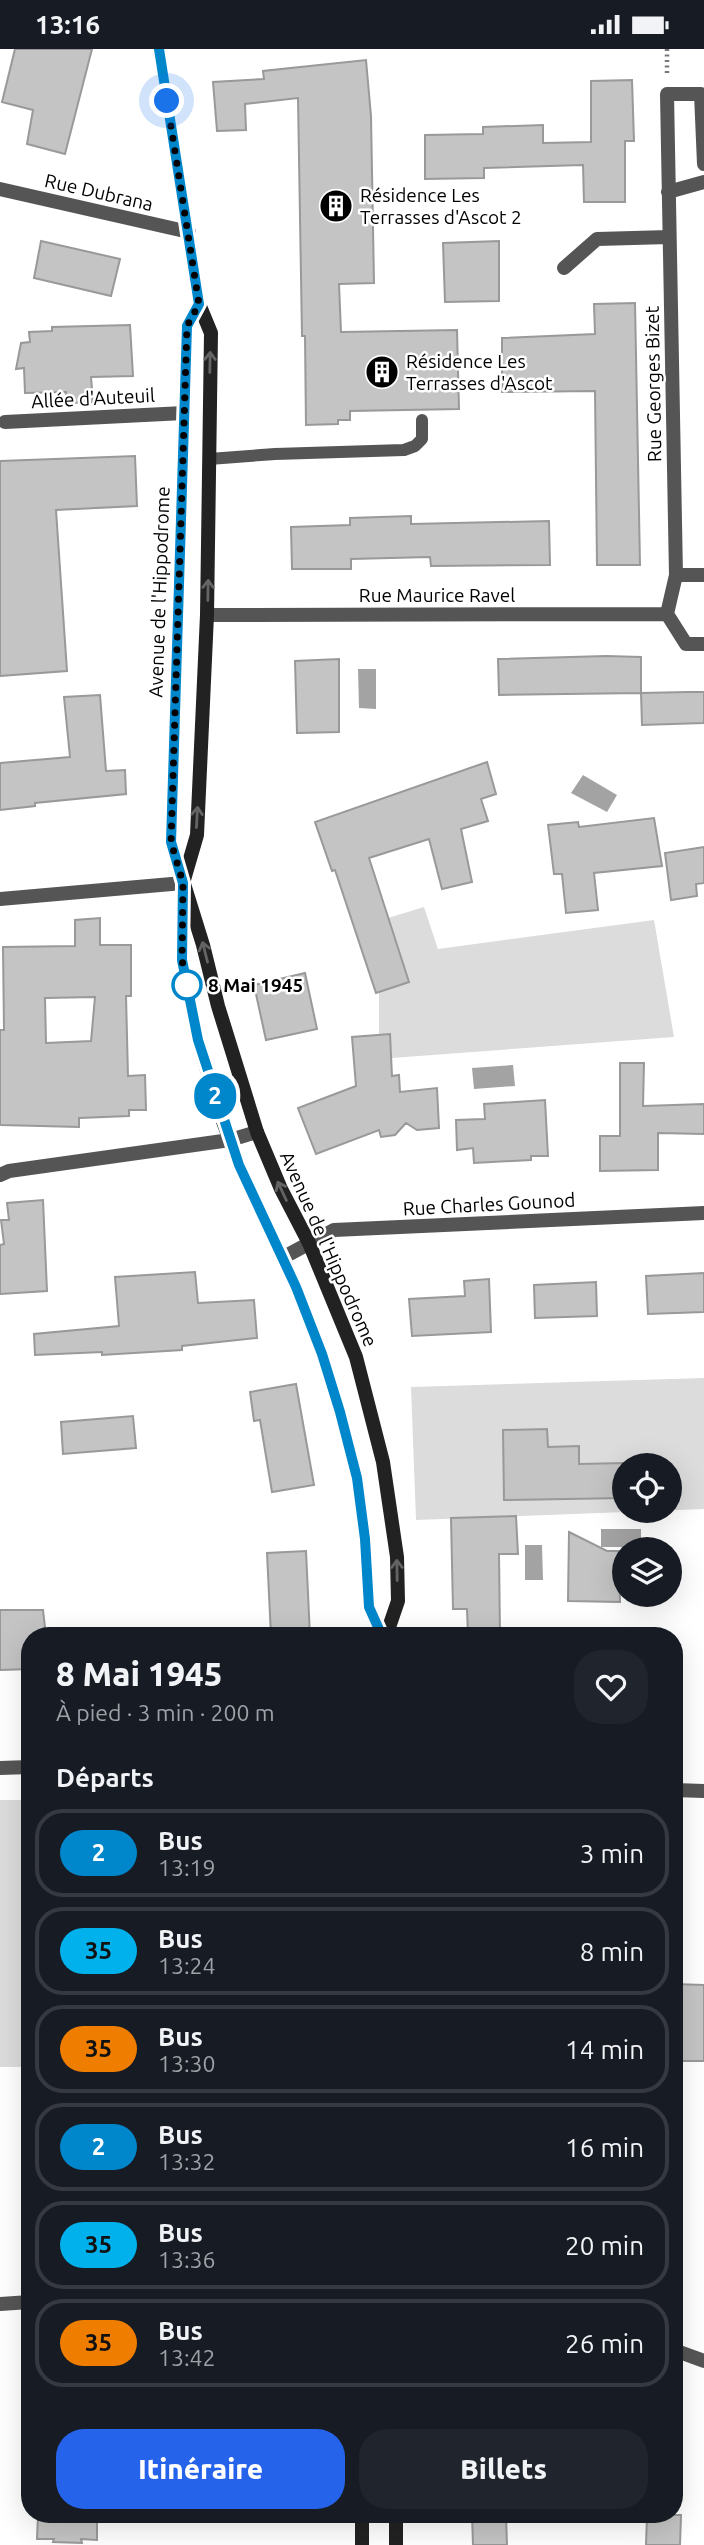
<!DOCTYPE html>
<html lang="fr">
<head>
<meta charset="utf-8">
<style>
	body { margin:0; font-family:Ubuntu,sans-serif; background:#20242c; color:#f1f3f6; height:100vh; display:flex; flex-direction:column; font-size:26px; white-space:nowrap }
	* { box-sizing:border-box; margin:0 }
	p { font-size:23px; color:#9ea1a6 }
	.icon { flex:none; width:38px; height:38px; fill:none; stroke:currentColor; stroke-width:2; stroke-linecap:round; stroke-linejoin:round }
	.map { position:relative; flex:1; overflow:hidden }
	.side { position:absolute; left:21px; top:1578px; width:662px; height:896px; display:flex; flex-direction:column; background:#171b24; border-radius:28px; box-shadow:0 7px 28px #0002 }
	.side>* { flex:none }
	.badge { padding:0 14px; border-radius:23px; font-size:24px; line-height:46px }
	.controls { position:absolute; left:612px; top:1404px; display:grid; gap:14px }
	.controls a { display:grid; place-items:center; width:70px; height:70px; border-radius:50%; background:#171b24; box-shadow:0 7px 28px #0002; font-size:35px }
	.you { position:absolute; width:35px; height:35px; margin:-18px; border:5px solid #fff; border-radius:50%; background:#1a73e8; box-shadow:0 0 0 10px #1a73e833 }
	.map>.badge { position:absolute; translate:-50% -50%; box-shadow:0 0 0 4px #fff }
	h2 { padding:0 35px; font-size:26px; line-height:63px }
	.round { display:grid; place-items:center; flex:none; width:74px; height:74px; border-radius:28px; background:#20242c }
	.head { display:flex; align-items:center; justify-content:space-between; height:119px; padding:0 35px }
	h1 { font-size:33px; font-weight:800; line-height:52px }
	.cta { display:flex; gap:14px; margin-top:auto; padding:14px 35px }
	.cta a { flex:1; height:80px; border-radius:28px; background:#2563eb; color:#fff; font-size:28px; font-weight:800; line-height:80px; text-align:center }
	.cta a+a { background:#20242c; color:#f1f3f6 }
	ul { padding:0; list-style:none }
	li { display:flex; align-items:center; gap:21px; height:88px; margin:0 14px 10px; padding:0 21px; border:4px solid #363941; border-radius:28px }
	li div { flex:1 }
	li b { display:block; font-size:26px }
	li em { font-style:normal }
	li .badge { min-width:77px; font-weight:700; text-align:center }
	.status { display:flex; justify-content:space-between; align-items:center; height:49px; padding:0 35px; background:#171b24; direction:ltr }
	.status svg { height:19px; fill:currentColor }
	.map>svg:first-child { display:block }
	.green { fill:#dcdcdc; fill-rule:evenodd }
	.water { fill:#a3a3a3 }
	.building { fill:#c4c4c4; stroke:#999; stroke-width:2; fill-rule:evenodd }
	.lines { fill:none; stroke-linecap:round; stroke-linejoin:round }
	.path { stroke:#777; stroke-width:4.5; stroke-dasharray:2 3.5; stroke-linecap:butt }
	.lane { stroke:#555; stroke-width:12 }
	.street { stroke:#555; stroke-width:14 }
	.secondary { stroke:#222; stroke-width:14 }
	.oneway { stroke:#646464 }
	.line-casing { stroke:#fff; stroke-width:16 }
	.line { stroke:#0086cb; stroke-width:10 }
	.walk { stroke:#000; stroke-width:7; stroke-dasharray:0 12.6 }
	.stop-dot { fill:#fff; stroke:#0086cb; stroke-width:3.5 }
	.labels { text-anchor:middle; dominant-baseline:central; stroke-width:5; stroke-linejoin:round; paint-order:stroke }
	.street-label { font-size:19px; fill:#000; stroke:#fff }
	.poi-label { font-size:19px; fill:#000; stroke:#fff; text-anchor:start }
	.stop-label { font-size:19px; font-weight:bold; fill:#000; stroke:#fff; text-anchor:start }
</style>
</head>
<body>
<div class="status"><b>13:16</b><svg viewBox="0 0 49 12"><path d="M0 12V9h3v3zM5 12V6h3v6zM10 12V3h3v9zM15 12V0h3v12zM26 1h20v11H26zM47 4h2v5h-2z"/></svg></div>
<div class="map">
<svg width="704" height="2496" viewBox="0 0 704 2496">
	<rect width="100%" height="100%" fill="#fff"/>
	<path class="green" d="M424,858L438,900L654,871L674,988L392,1009L390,985L379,986V943L409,933L388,869Z
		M704,1329V1460L416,1471L411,1338ZM625,1416H670V1461H625Z
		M0,1751H30V2018H0Z"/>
	<path class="water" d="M358,620H376V660L359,659Z
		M583,726L617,746L607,763L571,744Z
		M513,1016L515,1037L474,1040L472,1019Z
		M601,1480H641V1498H601Z
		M525,1496H542L543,1531H525Z"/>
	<path class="building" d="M15,0H92L65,105L27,95L33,61L2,53Z
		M366,11L371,67L374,234L339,235L341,283L457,281L459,360L350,362V371H338V375L306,376L305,287H302L298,49L245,55L246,81L217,82L213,33L264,30L263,22Z
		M632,31L634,92H625V153H584L583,116L484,119V129L425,130V86L483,85V78L543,76V94L591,93V32Z
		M41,192L120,210L111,247L34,229Z
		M499,192V252L445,253L443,194Z
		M635,254L640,516H597L595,342L502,343V289L595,285L594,255Z
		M130,276L133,327L91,328L93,353L67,354L66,343L25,344L24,319L16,320L21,294L30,293L29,283L52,282V278Z
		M135,407L137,457L56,461L67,622L0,627V412Z
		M411,467V475L549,472L550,516L431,517L430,508L351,510V520H292L291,478L350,476V469Z
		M606,607L641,608V644L499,646L498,610Z
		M339,610V683L297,684L295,612Z
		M689,643H704V674L642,676L641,644Z
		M100,646L106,722L125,721L126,745L35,754V757L0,761V714L70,708L64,648Z
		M487,713L496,745L481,750L488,772L461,780L472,833L442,840L429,790L369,809L409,933L376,944L335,821L332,822L315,773Z
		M654,769L662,817L594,824L598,861L566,864L562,825H554L548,776L578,773L579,778Z
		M704,798V834L696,835L697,847L671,851L665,804Z
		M100,869V896H131V947H126L128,1027L145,1026L146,1061H129V1067L79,1069V1078L0,1076V981H4L3,898L75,897V871ZM95,948L91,992L46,994L45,949Z
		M305,924L317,980L266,991L254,936Z
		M390,985L392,1027L399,1026L400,1043L437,1039L439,1079L417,1081L406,1074L395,1086L381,1088L379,1081L316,1105L298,1059L356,1037L352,988Z
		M620,1014H644L643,1057L704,1055V1085L658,1084V1121L600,1122V1087H620Z
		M545,1051L548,1107H531V1111L474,1114L473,1099L457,1101L456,1071L485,1070L484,1055Z
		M43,1151L47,1242L0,1245V1196L4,1195L1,1171H9L7,1154Z
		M195,1223L198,1254L254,1251L257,1289L182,1297V1301L102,1306V1303L35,1306L34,1285L119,1277L115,1228Z
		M704,1224V1263L648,1265L646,1227Z
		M489,1230L491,1283L412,1287L409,1250L465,1247L464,1232Z
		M596,1233L597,1267L535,1269L534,1236Z
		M296,1335L314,1436L272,1443L260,1371L254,1372L250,1343Z
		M133,1367L136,1399L63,1405L61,1373Z
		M547,1380L548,1398L579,1397V1415L625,1414V1449L504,1451L503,1381Z
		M516,1467L518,1505H499L500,1587H468L467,1560H453L451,1469Z
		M569,1483L607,1502H619L620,1553L568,1552Z
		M306,1502L310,1587H271L267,1504Z
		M0,1561H43L46,1587H30V1620L0,1621Z
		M674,1935L704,1936V2012H674Z
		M38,2466H97V2491L81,2490L82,2494L53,2493L54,2490H37Z
		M472,2466H506L507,2496H473Z
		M647,2466H681L680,2496H646Z"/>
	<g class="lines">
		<path class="path" d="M667,24V0"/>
		<path class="lane" d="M209,410L275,405L404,401L415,397L422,390V371"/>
		<path class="street" d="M0,140L189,183
			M668,143L704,133
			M564,219L597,190L669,188
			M5,373L184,364
			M676,526H704
			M667,565L686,595H704
			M207,566L667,565L676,526L667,45H701L704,115
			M0,850L183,834
			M0,1126L9,1122L230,1091L257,1083
			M282,1209L334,1181L704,1164
			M0,1719L30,1718
			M674,1741L704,1742
			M0,2255L30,2253
			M674,2301L704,2312"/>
		<path class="secondary" d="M159,0L199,255L211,284L207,566L197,786L183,834L182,911L198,991L220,1064L239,1116L296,1239L322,1305L340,1362L357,1429L365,1490L369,1558L382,1587
			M199,255L187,277L171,793L203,896L218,957L257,1083L281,1140L309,1194L356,1308L383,1413L397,1508L398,1552L386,1587
			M362,2496V2466
			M396,2496V2466"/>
	</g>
	<defs><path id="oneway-shaft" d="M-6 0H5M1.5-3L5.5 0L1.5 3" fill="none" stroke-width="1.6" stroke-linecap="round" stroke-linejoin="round" transform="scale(1.75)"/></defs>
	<g class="oneway">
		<use href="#oneway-shaft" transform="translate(210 313) rotate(-89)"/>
		<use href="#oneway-shaft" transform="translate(208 541) rotate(-89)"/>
		<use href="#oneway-shaft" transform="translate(197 768) rotate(-87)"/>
		<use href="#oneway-shaft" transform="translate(205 903) rotate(-104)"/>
		<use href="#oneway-shaft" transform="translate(282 1142) rotate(-115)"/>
		<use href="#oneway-shaft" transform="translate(397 1521) rotate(-91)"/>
	</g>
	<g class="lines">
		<defs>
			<path id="line" d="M159,0L199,255L187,277L171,793L183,834L182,911L198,991L239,1116L296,1238L322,1305L340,1363L357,1429L365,1490L369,1558L382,1587"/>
		</defs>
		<use href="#line" class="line-casing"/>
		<use href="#line" class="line"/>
		<path class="walk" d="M167,52L199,255L187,277L171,793L183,834L182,911L187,936"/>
	</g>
	<defs>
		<symbol id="building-disc" viewBox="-11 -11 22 22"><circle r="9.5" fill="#000" stroke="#fff"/><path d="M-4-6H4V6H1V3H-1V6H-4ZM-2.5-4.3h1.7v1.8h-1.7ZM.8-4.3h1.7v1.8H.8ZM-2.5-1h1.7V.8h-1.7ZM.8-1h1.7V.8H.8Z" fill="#fff"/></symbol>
	</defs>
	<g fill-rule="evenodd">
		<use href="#building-disc" x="317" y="138" width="38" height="38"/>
		<use href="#building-disc" x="363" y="304" width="38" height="38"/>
	</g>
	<circle class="stop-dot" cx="187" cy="936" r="14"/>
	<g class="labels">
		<g class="street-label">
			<text transform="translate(99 143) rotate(13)">Rue Dubrana</text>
			<text transform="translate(653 335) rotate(-91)">Rue Georges Bizet</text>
			<text transform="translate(93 349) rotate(-3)">Allée d'Auteuil</text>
			<text transform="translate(159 543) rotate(-88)">Avenue de l'Hippodrome</text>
			<text x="437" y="546">Rue Maurice Ravel</text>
			<text transform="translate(489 1155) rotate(-3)">Rue Charles Gounod</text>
			<text transform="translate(329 1200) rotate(66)">Avenue de l'Hippodrome</text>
		</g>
		<g class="poi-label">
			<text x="360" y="146">Résidence Les<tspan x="360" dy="22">Terrasses d'Ascot 2</tspan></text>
			<text x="406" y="312">Résidence Les<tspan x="406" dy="22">Terrasses d'Ascot</tspan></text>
		</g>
		<g class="stop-label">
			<text x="208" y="936">8 Mai 1945</text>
		</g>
	</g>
</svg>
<div class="controls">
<a><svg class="icon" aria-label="locate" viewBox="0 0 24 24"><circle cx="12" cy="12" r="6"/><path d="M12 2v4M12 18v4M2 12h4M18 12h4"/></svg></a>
<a><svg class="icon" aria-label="layers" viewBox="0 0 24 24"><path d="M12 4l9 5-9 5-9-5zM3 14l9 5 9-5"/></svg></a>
</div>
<div class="you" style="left:167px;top:52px"></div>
<b class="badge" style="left:215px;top:1047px;background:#0086cb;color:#fff">2</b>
<section class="side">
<div class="head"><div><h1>8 Mai 1945</h1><p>À pied · 3 min · 200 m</p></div><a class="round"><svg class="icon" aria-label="heart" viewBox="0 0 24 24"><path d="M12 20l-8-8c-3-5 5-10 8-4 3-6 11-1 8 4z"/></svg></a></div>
<h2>Départs</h2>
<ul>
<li><span class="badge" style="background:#0086cb;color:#fff">2</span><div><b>Bus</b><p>13:19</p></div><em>3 min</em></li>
<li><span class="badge" style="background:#00b1eb;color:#111">35</span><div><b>Bus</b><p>13:24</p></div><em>8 min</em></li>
<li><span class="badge" style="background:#ee7d00;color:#111">35</span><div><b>Bus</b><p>13:30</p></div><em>14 min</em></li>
<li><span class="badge" style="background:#0086cb;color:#fff">2</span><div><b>Bus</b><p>13:32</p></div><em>16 min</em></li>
<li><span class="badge" style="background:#00b1eb;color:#111">35</span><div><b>Bus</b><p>13:36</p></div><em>20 min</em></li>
<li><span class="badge" style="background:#ee7d00;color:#111">35</span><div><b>Bus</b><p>13:42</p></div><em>26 min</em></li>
</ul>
<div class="cta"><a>Itinéraire</a><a>Billets</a></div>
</section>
</div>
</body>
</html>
